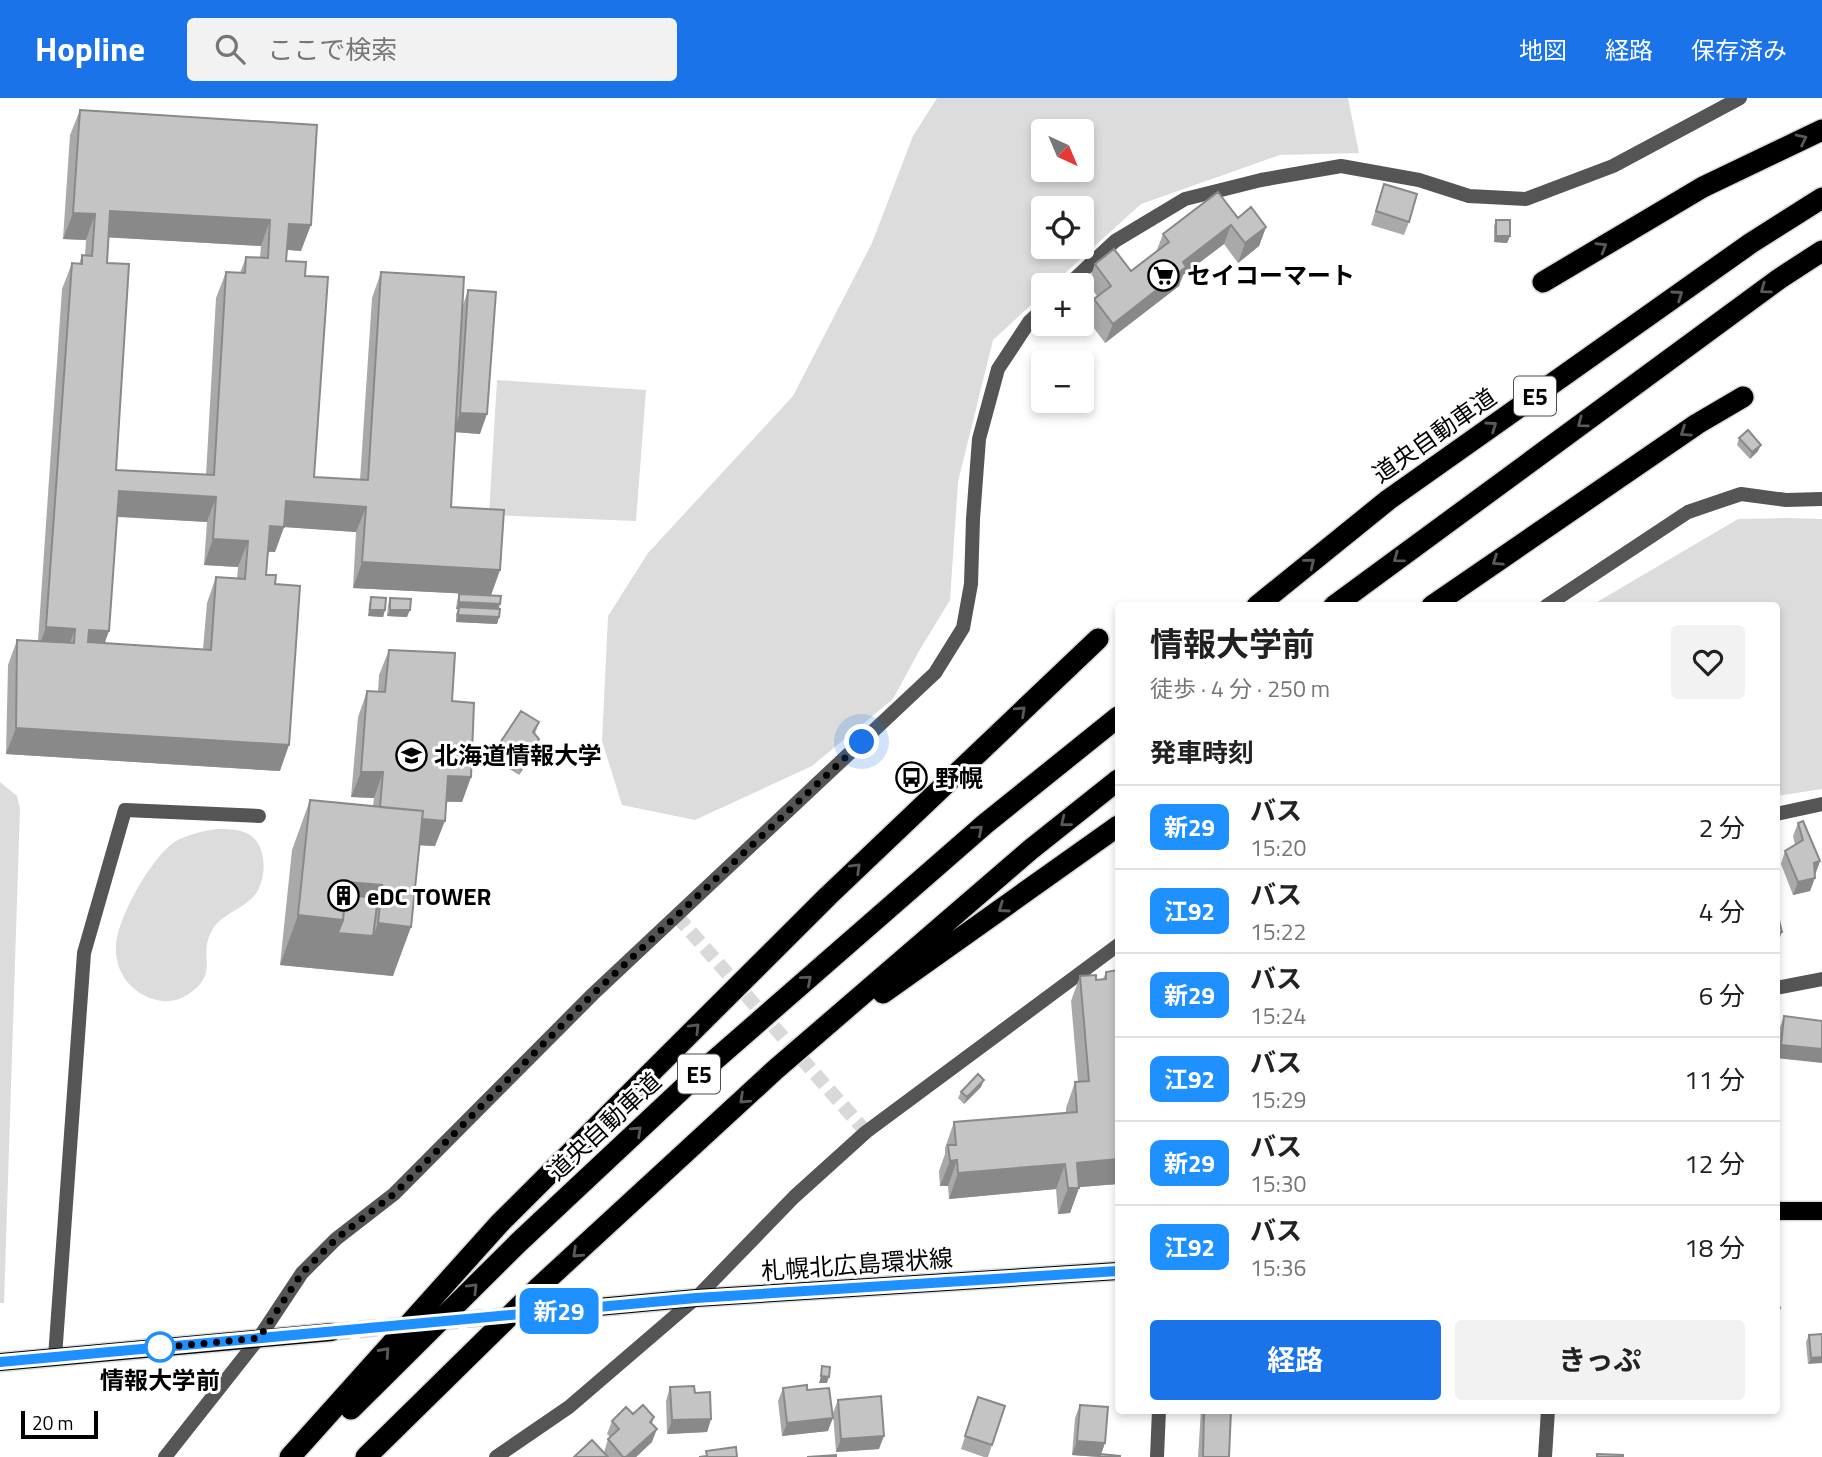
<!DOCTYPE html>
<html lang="ja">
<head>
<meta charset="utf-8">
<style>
	body { margin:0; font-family:"Titillium Web","Noto Sans JP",sans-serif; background:#f2f2f2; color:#222; height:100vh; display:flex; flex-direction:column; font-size:26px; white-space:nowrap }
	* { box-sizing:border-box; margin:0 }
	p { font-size:23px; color:#767676 }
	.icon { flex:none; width:38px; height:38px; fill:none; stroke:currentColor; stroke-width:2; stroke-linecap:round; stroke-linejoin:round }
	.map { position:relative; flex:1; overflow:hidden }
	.drawer { position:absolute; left:1115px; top:504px; width:665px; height:812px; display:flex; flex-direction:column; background:#fff; border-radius:7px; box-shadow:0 4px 10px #0003 }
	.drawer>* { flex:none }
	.badge { padding:0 14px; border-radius:10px; font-size:24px; line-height:46px }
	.needle { width:46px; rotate:136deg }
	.buttons { position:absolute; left:1031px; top:21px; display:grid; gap:14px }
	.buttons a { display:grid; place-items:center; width:63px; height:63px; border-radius:7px; background:#fff; box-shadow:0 4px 10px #0003; font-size:35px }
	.scale { position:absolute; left:21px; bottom:18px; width:77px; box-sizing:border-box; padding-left:7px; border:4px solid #000; border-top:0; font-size:19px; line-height:24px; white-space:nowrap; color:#000; -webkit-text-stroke:5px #fff; paint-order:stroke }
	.you { position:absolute; width:35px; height:35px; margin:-18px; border:5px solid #fff; border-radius:50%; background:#1a73e8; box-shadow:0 0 0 10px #1a73e833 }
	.map>.badge { position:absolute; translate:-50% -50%; box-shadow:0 0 0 4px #fff }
	h2 { padding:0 35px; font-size:26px; line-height:63px }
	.round { display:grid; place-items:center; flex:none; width:74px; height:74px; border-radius:7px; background:#f2f2f2 }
	.head { display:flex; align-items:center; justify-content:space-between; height:119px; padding:0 35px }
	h1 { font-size:33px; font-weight:700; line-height:52px }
	.cta { display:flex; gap:14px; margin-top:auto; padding:14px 35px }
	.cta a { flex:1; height:80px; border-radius:7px; background:#1a73e8; color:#fff; font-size:28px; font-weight:700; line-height:80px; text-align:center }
	.cta a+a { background:#f2f2f2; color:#222 }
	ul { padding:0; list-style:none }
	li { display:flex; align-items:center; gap:21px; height:84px; padding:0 35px; border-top:2px solid #e0e0e0 }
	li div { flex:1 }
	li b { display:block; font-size:26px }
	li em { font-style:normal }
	li .badge { min-width:77px; font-weight:700; text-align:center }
	header { display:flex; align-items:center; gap:42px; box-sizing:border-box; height:98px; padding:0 35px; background:#1a73e8; color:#fff }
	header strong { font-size:33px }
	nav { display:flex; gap:38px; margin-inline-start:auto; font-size:24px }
	.search { width:490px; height:63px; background:#f2f2f2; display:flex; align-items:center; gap:18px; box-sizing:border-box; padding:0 24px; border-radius:7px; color:#767676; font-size:26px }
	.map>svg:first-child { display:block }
	.green { fill:#dcdcdc; fill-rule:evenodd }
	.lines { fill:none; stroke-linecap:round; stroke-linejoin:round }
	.minor-tunnel { stroke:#d9d9d9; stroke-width:14; stroke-dasharray:14 7; stroke-linecap:butt }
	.primary-tunnel { stroke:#d9d9d9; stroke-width:18; stroke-dasharray:18 9; stroke-linecap:butt }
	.primary-casing { stroke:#dbdbdb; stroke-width:21 }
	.motorway-casing { stroke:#dbdbdb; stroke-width:24 }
	.service { stroke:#555; stroke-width:14 }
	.minor { stroke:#555; stroke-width:14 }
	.primary { stroke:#000; stroke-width:18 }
	.motorway { stroke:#000; stroke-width:21 }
	.wall { fill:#a9a9a9; fill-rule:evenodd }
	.shaded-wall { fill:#898989 }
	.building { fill:#c4c4c4; stroke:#898989; stroke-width:2; fill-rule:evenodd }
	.oneway { stroke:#595959 }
	.line-casing { stroke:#fff; stroke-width:16 }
	.line { stroke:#1e90ff; stroke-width:10 }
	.walk { stroke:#000; stroke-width:7; stroke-dasharray:0 12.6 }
	.stop-dot { fill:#fff; stroke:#1e90ff; stroke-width:3.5 }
	.labels { text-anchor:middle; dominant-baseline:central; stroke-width:6; stroke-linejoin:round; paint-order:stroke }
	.shield { fill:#fff; stroke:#4c4c4c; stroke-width:2 }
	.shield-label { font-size:23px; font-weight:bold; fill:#000 }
	.poi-label { font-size:24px; font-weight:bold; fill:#000; stroke:#fff; text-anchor:start }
	.street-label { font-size:24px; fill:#000; stroke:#fff }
	.stop-label { font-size:24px; font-weight:bold; fill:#000; stroke:#fff }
</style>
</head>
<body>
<header>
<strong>Hopline</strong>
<div class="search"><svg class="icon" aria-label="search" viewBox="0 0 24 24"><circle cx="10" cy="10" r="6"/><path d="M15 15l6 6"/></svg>ここで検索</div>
<nav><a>地図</a><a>経路</a><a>保存済み</a></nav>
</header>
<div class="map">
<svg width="1822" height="1359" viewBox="0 0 1822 1359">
	<rect width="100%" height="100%" fill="#fff"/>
	<path class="green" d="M937,0H1348L1359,55L1280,57L1141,106L1052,187H1043V196L993,242L958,384L950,502L919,553L893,601L812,668L695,722L622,707L602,643L608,518L648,455L793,298L872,145L913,38ZM1082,33V72H1043V33ZM1082,110V149H1043V110Z
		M497,282L646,292L636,423L489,417Z
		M1787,420L1822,421V691L1776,698V508L1592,507L1738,421Z
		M0,684L17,698L20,710L4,1205H0Z
		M217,731C227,731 239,731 248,736C267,745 267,778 257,794C246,811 223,814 213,831C196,857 222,875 187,897C179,902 171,904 162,903C134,899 114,876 116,847C118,819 152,758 176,743C189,736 203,733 217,731Z"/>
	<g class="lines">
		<path class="minor-tunnel" d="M677,818L866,1034"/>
		<path class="primary-tunnel" d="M332,1234L598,1209"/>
		<defs>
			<path id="primary" d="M1776,1113H1822
				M598,1209L696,1200L1118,1173
				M0,1264L332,1234"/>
			<path id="motorway" d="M1543,184L1703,89L1822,32
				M1257,508L1388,402L1751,145L1822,100
				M1334,508L1779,181L1822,153
				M1432,508L1697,326L1743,299
				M883,895L1118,728
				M351,1311L518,1145L693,981L985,726L1118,619
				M290,1359L499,1126L828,798L1098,541
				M366,1359L538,1190L776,971L1030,752L1118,682"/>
		</defs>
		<use href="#primary" class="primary-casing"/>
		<use href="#motorway" class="motorway-casing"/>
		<path class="service" d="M55,1259L84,855L125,712L259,718"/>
		<path class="minor" d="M1068,187L1115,143L1185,101L1261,82L1341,68L1419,82L1469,98L1526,101L1613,68L1740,0
			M1546,508L1688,414L1741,396L1786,402L1822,401
			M1776,716L1822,706
			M1776,890L1822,881
			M165,1359L259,1240L302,1175L336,1141L394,1096L593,896L935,575L963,530L971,486L973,421L979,341L998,271L1029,224L1043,211
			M496,1359L569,1309L696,1200L794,1099L866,1034L1118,847
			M1157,1359L1159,1312
			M1545,1359L1548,1312"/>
		<use href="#primary" class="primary"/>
		<use href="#motorway" class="motorway"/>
	</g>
	<path class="wall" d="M80,12L317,27L301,153L287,152L286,163L305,178L314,379L360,382L372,200L381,174L463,207L468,192L480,336L456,334L451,409L500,472L491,497L353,490L356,434L284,429L275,454H268L266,477L275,486L280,673L6,656L8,567L17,542L38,543L62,191L72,165L79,166L82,157L85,158L86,142L63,141L70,37ZM108,139L261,148L260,160L246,159L240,175L226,174L216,200L206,377L116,372L107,165ZM117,419L207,424L204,467L238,469L237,481L216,479L207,505L203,551L105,545Z
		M1384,86L1409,124L1404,137L1371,127Z
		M1238,120L1266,129L1259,148L1238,165L1224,146L1183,177L1179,188L1105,245L1087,221L1094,201L1097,198L1088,186L1095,166L1131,173L1156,154L1163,136Z
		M1496,122L1510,138L1507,145L1494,144V128Z
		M1739,340L1758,353L1750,361L1737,347Z
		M459,496L499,511V519L497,526L456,524V516L458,511H456L457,503Z
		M371,499L385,512L383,519L368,518L369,506Z
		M390,500L407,519L387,518L388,507Z
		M389,552L452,603L471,679L462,704H446L435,748L419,747L393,878L280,867L292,752L310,702L373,709L374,700L351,699L358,619L367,593L378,594L379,577Z
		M539,624L535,636L539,641L534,654L519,677L494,661L498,648Z
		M1798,725L1820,763L1810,793L1793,797L1781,766L1785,753L1795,747L1793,738Z
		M1118,872V1086L1079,1089L1070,1115L1058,1116L1056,1091L949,1101L948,1088H940L939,1073L945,1056V1050L954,1024L1066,1015V1010L1075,984H1078L1071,903L1080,878L1096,882L1103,881L1106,874Z
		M1784,918L1822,923L1776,960L1779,932Z
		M981,989L964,1006L958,1000L961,994Z
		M1822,1236L1808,1266L1806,1244L1809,1237Z
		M670,1289L695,1295L711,1321L707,1334L667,1336L666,1303Z
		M783,1290L807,1292L828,1333L782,1338L778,1303Z
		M978,1299L992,1347L988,1359H984L961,1351Z
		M838,1302L879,1351L836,1354L833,1315Z
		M1080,1307L1105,1345L1101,1356L1120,1359H1099L1072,1357L1075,1320Z
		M1201,1312H1231L1229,1359H1198Z
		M633,1316L654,1319L652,1326V1344L636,1359H574L604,1354L608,1341L610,1339L607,1336L612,1323Z"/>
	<path class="shaded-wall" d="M110,113L270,122L261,148L101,139Z
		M73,115L95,116L86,142L63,141Z
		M289,126L311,127L301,153L280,151Z
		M1231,127L1224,146L1183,177L1179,188L1105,245L1113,226L1183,164Z
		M1266,129L1259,148L1238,165L1245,145Z
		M1496,138H1510L1507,145L1494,144Z
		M460,315L487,316L480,336L453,334Z
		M1761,347L1758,353L1750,361L1752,354Z
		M119,393L216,399L207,424L109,418Z
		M286,403L366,409L356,434L284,429L275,454L261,453L270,428Z
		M213,441L248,443L238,469L204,467Z
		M362,464L500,472L491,497L353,490Z
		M459,504L500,506L498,513L456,511Z
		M370,512H385L383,519L368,518Z
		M390,512H410L407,519L387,518Z
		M458,517L499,519L497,526L456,524Z
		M46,529L75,531L66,556L37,554Z
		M89,532L109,533L100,558L79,557Z
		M16,630L289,647L280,673L6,656Z
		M539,641L534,654L519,677L524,664Z
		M361,674H383L374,700L351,699Z
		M448,678L471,679L462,704L439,703Z
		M379,719L445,723L435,748L369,745Z
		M1820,763L1815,776L1814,765Z
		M1815,780L1810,793L1793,797L1798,784Z
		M347,784L382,787L364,837L373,838L378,825L411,829L393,878L280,867L298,817Z
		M1782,834L1777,847H1776V835Z
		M1781,947L1822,951V965L1776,960Z
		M984,982L981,989L964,1006L967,999Z
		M1118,1061V1086L1068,1090L1077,1065Z
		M957,1062L948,1088H940L950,1063Z
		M1065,1066L1056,1091L949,1101L958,1075Z
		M1068,1090H1079L1070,1115L1058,1116Z
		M1822,1259V1265L1808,1266L1811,1260Z
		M821,1278L829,1279L827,1285H819Z
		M833,1320L828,1333L782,1338L787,1325Z
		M711,1321L707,1334L667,1336L672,1322Z
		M657,1331L652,1344L636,1359H626Z
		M884,1338L879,1351L836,1354L841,1341Z
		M1077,1343L1105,1345L1100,1359L1072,1357Z"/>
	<path class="building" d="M80,12L317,27L311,127L289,126L286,163L306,164L305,178L328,179L314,379L368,382L381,174L464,179L451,409L504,412L500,472L362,464L366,409L286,403L284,429L270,428L266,477H276L275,486L300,488L289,647L16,630L17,542L74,545L75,531L46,529L72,165L82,166V157L92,158L95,116L73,115ZM110,113L270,122L268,160L246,159L245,175L226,174L214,377L116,372L129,166L107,165ZM119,393L216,399L213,441L248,443L245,481L216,479L211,552L88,544L89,532L109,533Z
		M1384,86L1417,96L1409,124L1376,113Z
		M1218,94L1238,120L1251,109L1266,129L1245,145L1231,127L1183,164L1186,169L1113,226L1094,201L1111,188L1095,166L1114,151L1131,173L1169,144L1163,136Z
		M1496,122H1510V138H1496Z
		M468,192L496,194L487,316L460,315Z
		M1748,332L1761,347L1752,354L1739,340Z
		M459,496L501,498L500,506L459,504Z
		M371,499L386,500L385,512H370Z
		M390,500L411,501L410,512H390Z
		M459,509L500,511L499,519L458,517Z
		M389,552L455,555L452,603L474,605L471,679L448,678L445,723L422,721L423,713L380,709L383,674H361L367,593L385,594Z
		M521,613L539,624L533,634L539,641L524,664L498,648Z
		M310,702L423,713L411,829L378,825L382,787L347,784L343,822L298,817Z
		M1803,723L1820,763L1814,765L1815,780L1798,784L1785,753L1803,742L1798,725Z
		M345,797L378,800L373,838L338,835L343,822Z
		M1778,818L1782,834L1776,835V819Z
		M1118,872V1061L1077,1065L1079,1090H1068L1065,1066L958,1075L957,1062L950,1063L948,1047H956L954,1024L1077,1014L1075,984L1089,983L1080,878L1096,877V882L1106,881V874Z
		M1784,918L1822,923V951L1781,947Z
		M978,976L984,982L967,999L961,994Z
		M1776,1200L1780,1210L1776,1211Z
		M1776,1229H1779L1778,1265H1776Z
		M1822,1236V1259L1811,1260L1809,1237Z
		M822,1268L830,1269L829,1279L821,1278Z
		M807,1287V1292L829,1290L833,1320L787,1325L783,1290Z
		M694,1288L695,1295L710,1294L711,1321L672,1322L670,1289Z
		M881,1298L884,1338L841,1341L838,1302Z
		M978,1299L1005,1308L992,1347L965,1338Z
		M643,1307L654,1319L650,1324L657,1331L626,1359H623L608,1341L619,1331L612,1323L626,1309L633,1316Z
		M1080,1307L1108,1309L1105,1345L1077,1343Z
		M1204,1312H1231L1229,1359H1203Z
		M592,1342L608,1359H574Z
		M736,1349L737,1359H699L707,1358L706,1353Z
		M1100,1356L1120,1358V1359H1100Z
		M1597,1356L1623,1357V1359H1597Z
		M836,1357V1359H807Z"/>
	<defs><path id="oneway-chevron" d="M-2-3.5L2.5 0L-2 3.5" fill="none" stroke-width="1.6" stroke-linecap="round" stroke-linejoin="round" transform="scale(1.75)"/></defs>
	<g class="oneway">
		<use href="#oneway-chevron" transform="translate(1802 41) rotate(-26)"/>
		<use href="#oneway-chevron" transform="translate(1602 149) rotate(-31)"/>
		<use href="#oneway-chevron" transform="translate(1765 191) rotate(144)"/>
		<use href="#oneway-chevron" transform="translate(1678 197) rotate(-35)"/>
		<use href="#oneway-chevron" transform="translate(1582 325) rotate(144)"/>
		<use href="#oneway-chevron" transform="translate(1492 328) rotate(-35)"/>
		<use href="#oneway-chevron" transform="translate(1685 334) rotate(146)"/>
		<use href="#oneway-chevron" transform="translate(1398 460) rotate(144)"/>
		<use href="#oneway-chevron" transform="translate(1497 463) rotate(146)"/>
		<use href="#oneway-chevron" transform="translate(1310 465) rotate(-39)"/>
		<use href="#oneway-chevron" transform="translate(1021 613) rotate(-43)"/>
		<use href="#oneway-chevron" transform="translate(1065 724) rotate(141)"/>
		<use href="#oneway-chevron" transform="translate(978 732) rotate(-41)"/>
		<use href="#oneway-chevron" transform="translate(856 770) rotate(-44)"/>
		<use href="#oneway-chevron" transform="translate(1003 810) rotate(145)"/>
		<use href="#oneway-chevron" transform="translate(807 882) rotate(-41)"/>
		<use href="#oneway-chevron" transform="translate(695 930) rotate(-45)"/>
		<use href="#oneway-chevron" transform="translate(744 1001) rotate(137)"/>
		<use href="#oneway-chevron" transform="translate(637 1033) rotate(-43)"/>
		<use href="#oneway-chevron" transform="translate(577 1155) rotate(137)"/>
		<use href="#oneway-chevron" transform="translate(473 1190) rotate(-45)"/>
		<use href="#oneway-chevron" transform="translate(385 1254) rotate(-48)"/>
	</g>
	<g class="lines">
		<defs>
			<path id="line" d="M0,1264L696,1200L1118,1173"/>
		</defs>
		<use href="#line" class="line-casing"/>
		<use href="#line" class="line"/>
		<path class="walk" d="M160,1249L157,1250L259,1240L302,1175L336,1141L394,1096L593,896L862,644"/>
	</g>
	<defs>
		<symbol id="supermarket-ring" viewBox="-11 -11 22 22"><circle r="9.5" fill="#fff" stroke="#000" stroke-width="1.5"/><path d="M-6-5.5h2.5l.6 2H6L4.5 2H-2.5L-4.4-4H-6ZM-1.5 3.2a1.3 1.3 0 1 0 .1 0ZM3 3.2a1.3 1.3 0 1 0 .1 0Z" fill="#000"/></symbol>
		<symbol id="university-ring" viewBox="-11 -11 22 22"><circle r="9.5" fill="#fff" stroke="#000" stroke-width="1.5"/><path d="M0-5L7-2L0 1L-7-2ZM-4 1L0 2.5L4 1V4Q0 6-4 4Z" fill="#000"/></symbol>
		<symbol id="bus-ring" viewBox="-11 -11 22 22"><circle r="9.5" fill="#fff" stroke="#000" stroke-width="1.5"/><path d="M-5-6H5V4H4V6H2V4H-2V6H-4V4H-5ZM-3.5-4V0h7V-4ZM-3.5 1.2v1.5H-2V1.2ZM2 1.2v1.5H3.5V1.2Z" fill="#000"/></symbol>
		<symbol id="building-ring" viewBox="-11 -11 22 22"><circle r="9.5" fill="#fff" stroke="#000" stroke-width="1.5"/><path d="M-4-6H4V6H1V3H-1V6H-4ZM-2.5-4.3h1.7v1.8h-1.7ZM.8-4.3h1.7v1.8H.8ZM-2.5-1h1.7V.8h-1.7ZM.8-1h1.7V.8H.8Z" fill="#000"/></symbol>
	</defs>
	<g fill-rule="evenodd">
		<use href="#supermarket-ring" x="1146" y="160" width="35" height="35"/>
		<use href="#university-ring" x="394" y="640" width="35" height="35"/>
		<use href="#bus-ring" x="894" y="662" width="35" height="35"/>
		<use href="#building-ring" x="326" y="780" width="35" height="35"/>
	</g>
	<circle class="stop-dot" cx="160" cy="1249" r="14"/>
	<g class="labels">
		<g class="shield">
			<rect x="1514" y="278.5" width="42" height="39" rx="5"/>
			<rect x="678" y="956.5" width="42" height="39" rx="5"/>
		</g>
		<g class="shield-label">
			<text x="1535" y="298">E5</text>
			<text x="699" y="976">E5</text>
		</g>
		<g class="poi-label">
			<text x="1187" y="177">セイコーマート</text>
			<text x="434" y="657">北海道情報大学</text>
			<text x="935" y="680">野幌</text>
			<text x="367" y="798">eDC TOWER</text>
		</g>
		<g class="street-label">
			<text transform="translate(1434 337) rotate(-35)">道央自動車道</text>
			<text transform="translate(604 1028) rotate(-43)">道央自動車道</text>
			<text transform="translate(857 1166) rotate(-4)">札幌北広島環状線</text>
		</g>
		<g class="stop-label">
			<text x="160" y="1282">情報大学前</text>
		</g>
	</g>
</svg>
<div class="buttons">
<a><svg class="needle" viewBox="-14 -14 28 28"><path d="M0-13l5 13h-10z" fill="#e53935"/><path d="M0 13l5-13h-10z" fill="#767676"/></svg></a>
<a><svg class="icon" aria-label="locate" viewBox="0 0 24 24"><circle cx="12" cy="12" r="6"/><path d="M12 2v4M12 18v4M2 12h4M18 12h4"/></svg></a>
<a>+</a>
<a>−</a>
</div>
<div class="scale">20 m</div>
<div class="you" style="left:862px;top:644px"></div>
<b class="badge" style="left:559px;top:1213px;background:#1e90ff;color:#fff">新29</b>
<section class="drawer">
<div class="head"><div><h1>情報大学前</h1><p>徒歩 · 4 分 · 250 m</p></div><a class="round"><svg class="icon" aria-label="heart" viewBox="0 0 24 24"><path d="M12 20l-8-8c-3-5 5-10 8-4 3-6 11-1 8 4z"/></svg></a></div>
<h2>発車時刻</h2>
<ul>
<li><span class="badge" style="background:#1e90ff;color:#fff">新29</span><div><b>バス</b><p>15:20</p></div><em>2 分</em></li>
<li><span class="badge" style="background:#1e90ff;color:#fff">江92</span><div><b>バス</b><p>15:22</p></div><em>4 分</em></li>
<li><span class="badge" style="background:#1e90ff;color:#fff">新29</span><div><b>バス</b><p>15:24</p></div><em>6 分</em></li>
<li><span class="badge" style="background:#1e90ff;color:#fff">江92</span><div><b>バス</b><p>15:29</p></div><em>11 分</em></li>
<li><span class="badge" style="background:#1e90ff;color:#fff">新29</span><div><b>バス</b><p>15:30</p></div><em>12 分</em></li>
<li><span class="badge" style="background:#1e90ff;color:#fff">江92</span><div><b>バス</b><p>15:36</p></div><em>18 分</em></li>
</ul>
<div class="cta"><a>経路</a><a>きっぷ</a></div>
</section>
</div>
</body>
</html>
